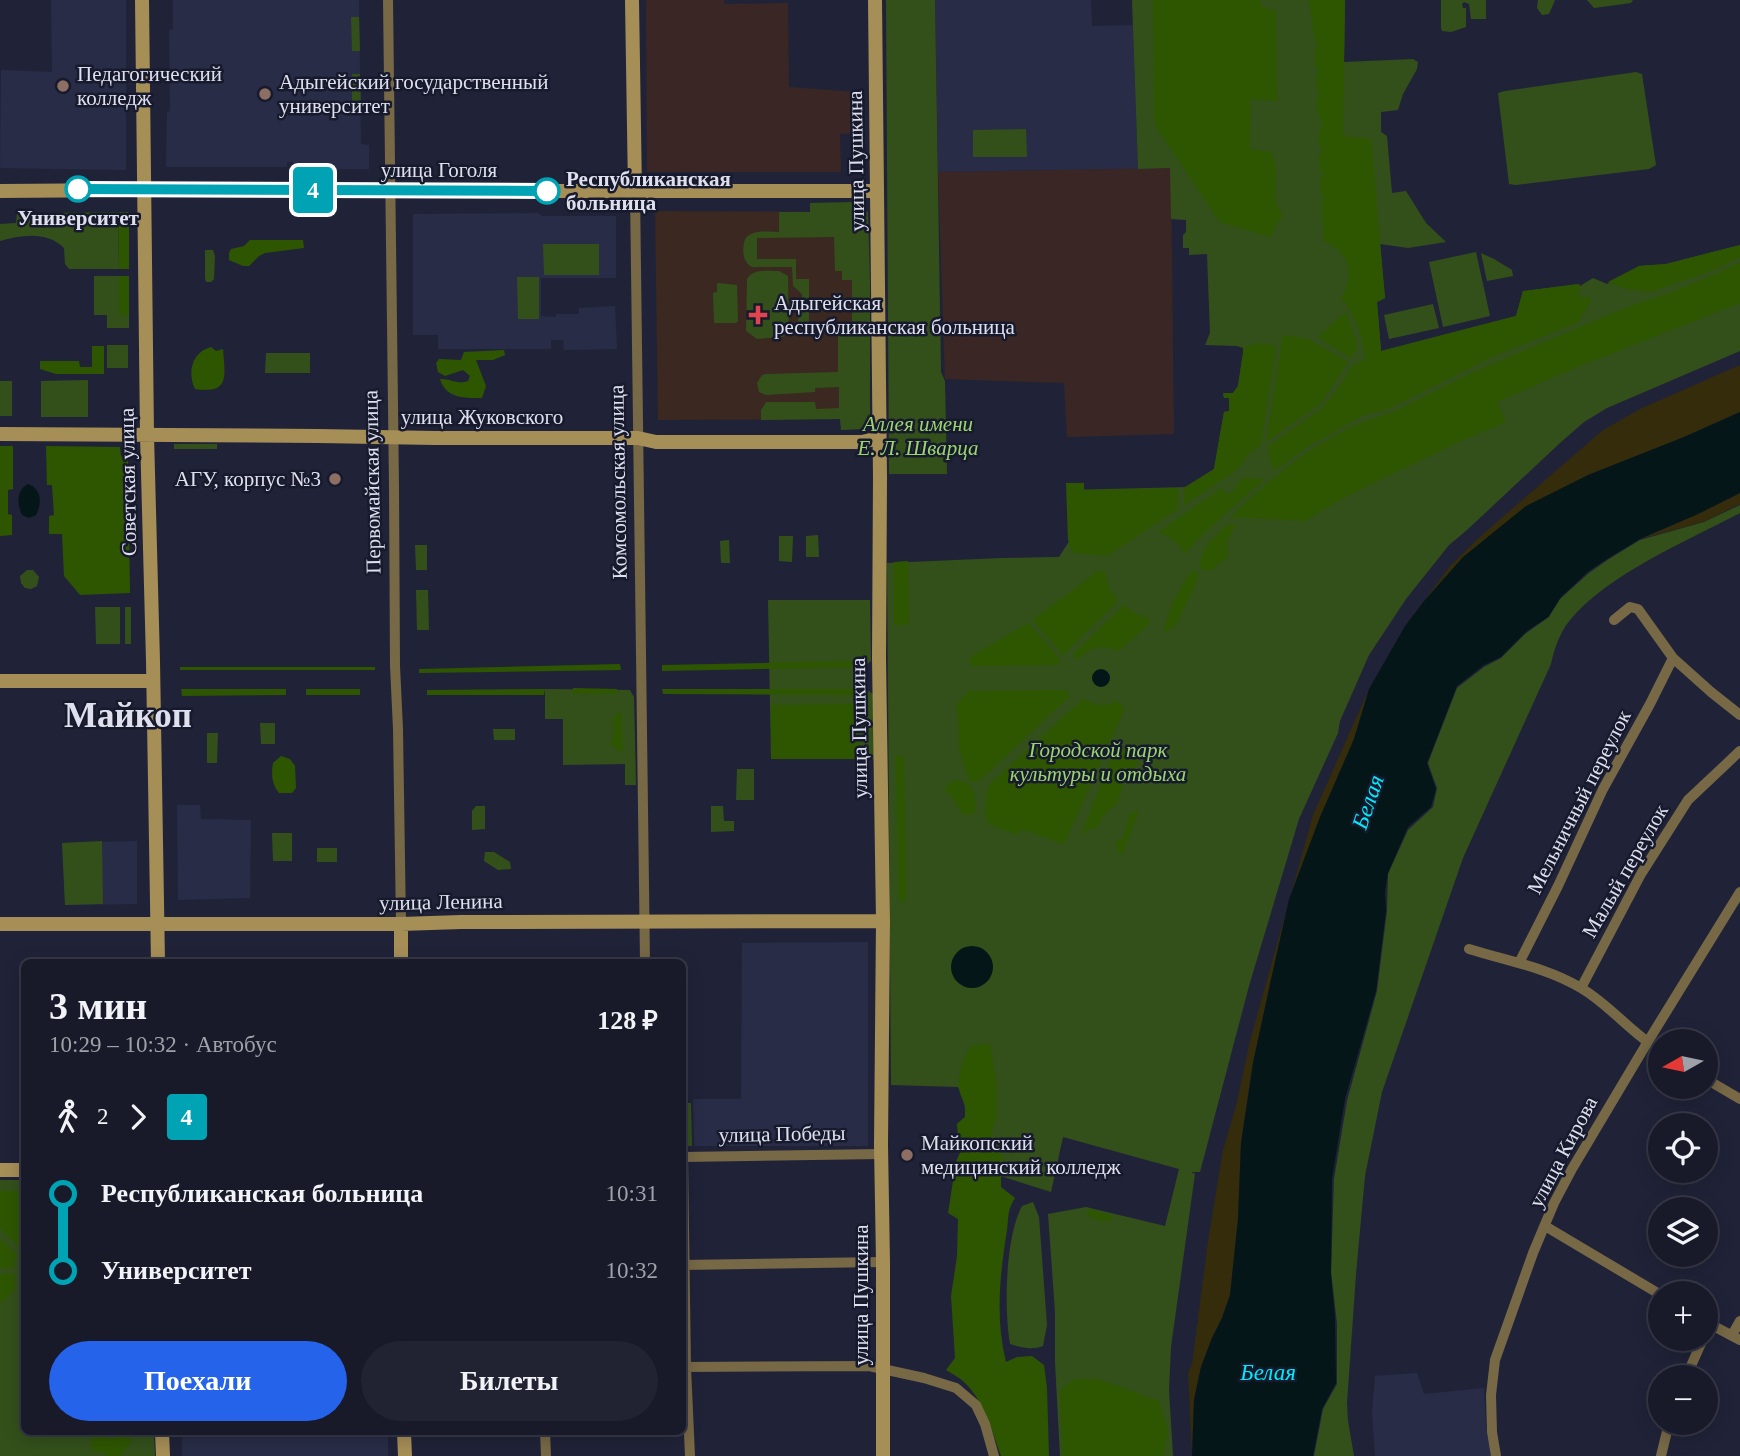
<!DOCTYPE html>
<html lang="ru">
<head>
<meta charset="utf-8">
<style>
	body { margin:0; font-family:Georgia,serif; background:#212332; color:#f1f3f6; height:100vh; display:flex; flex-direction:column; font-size:26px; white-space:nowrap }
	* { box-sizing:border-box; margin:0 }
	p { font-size:23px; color:#9fa1a8 }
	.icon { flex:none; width:38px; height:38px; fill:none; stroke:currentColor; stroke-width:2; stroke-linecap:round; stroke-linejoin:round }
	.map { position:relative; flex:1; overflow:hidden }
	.panel { position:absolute; left:21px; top:959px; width:665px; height:476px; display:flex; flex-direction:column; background:#181a2a; border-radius:10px; box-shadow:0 4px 18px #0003,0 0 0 2px #363847 }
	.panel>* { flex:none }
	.badge { padding:0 14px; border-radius:5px; font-size:24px; line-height:46px }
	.needle { width:46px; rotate:261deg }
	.fabs { position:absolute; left:1648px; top:1029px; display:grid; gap:14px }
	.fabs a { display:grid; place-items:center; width:70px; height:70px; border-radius:50%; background:#181a2a; box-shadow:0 4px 18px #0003,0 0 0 2px #363847; font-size:35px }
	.map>.badge { position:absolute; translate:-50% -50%; box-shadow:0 0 0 4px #fff }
	.legs { display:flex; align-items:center; gap:10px; height:77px; padding:0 28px; font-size:23px }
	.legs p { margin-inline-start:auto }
	.overview { display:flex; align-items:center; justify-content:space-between; height:119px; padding:0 28px }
	h1 { font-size:38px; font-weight:700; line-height:52px }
	.cta { display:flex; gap:14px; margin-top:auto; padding:14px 28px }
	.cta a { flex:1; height:80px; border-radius:42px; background:#2563eb; color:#fff; font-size:28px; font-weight:700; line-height:80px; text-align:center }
	.cta a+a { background:#212332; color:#f1f3f6 }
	ul { padding:0 28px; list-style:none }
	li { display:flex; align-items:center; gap:24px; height:77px; font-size:26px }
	li i { display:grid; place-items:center; width:10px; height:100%; margin:0 9px; background:currentColor }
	li i::after { content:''; width:18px; height:18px; margin:-9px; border:5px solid; border-radius:50%; background:#181a2a }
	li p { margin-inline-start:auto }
	li:first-child i { background:linear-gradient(#0000 50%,currentColor 0) }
	li:last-child i { background:linear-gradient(currentColor 50%,#0000 0) }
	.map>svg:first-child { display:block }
	.built { fill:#282c46 }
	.industrial { fill:#3a2725 }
	.medical { fill:#3a2821 }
	.green { fill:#33501b }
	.forest { fill:#2e5600 }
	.sand { fill:#342c0b }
	.water { fill:#051618 }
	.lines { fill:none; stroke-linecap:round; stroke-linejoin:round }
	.street { stroke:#776846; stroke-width:10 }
	.secondary { stroke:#a68e57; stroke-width:14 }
	.line-1-casing { stroke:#fff; stroke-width:16 }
	.line-1 { stroke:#00a3b4; stroke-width:10 }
	.education-dot { fill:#8d6e63; stroke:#171a2d; stroke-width:2.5 }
	.stop-1-dot { fill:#fff; stroke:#00a3b4; stroke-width:3.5 }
	.health-dot { fill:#e0444e; stroke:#171a2d; stroke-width:2.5 }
	.labels { text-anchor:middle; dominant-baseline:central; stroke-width:5; stroke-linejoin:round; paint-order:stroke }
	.poi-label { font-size:21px; fill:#dee0ee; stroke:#171a2d; text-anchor:start }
	.street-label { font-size:21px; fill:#dee0ee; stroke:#171a2d }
	.stop-label { font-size:21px; font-weight:bold; fill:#dee0ee; stroke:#171a2d; text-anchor:start }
	.park-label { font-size:21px; font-style:italic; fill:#9bd56f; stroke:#171a2d }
	.water-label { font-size:23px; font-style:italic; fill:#00eafe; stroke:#171a2d }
	.town-label { font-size:35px; font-weight:bold; fill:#dee0ee; stroke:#171a2d }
</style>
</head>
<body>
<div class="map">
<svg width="1740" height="1456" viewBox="0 0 1740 1456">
	<rect width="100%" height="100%" fill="#202338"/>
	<path class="built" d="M51,0H126V170L0,168L1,70L52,72Z
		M173,0H359L361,144L369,145V169H294L293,162H287V167H166L167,112L170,111L169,30L173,29Z
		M935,0H1091L1092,26L1133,25L1138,169L938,172Z
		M538,213L542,216H616V278H541V316L556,317V314H579V308L615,306L617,349L564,350L563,340H551V349H438V335H413V214Z
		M177,805H200L201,819L251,820L250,898L178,900Z
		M137,841V904L65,905L62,843Z
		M868,942V1146H694L693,1099H741L742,943Z
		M1417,1373L1424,1394L1484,1388L1486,1426L1491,1456H1375L1372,1413L1375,1376Z
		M320,1432H388V1456H182V1434Z"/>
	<path class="industrial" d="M646,0H724L725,4L788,3L789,87L857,92L858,133L840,134L841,172H647Z
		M1171,168L1174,434L1067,437L1064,383L945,379L938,172Z"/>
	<path class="medical" d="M655,211L857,212L863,419L658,420Z"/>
	<path class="green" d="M886,0H935L941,372L945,381L947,474H889Z
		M1132,0H1345L1344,62L1413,59L1418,62L1417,69L1403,94L1398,110L1381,112V132L1387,136L1392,193L1406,191L1426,223L1446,242L1408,248L1380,244L1385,298L1377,302L1381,351L1516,316L1523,291L1579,284L1580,286L1593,278L1607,284L1639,266L1666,264L1740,245V351L1607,408L1584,422L1560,443L1467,530L1449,545L1406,599L1369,655L1340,721L1338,733L1299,819L1249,986L1200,1172H1191L1195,1174L1171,1347L1169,1390L1173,1456H1060L1055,1362V1312L1048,1214L1086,1207L1165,1226L1179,1169L1063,1137L1051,1192L956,1162L960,1153L957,1124L965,1117L966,1105L958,1087L891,1085L887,563L1002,558L1059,557L1070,540L1068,490L1188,487L1214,469L1224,412L1229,411V398H1224L1223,393H1233L1238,386L1243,353V348L1237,346L1205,345L1210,333L1207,254L1189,255V248H1183V235L1186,232V220L1171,219L1170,168L1138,169Z
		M1441,0H1486V19H1471L1469,4L1464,2L1462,4L1463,8H1466V27L1451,32L1442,31L1441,28Z
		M1538,0H1555L1549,14L1542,15L1537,8Z
		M1587,0H1633L1631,3L1594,8Z
		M351,17H359L360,51H352Z
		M1636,72L1642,74L1656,165L1649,169L1516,185L1509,184L1498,93L1505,91Z
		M352,74H360L361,105L352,106Z
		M1026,129L1027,157H973V130Z
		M851,202L859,204L868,212L870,280V423L864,429L841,430L840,419L761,420V410L766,402H815L816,409L839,408V387L815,388V392L766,395L759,392L757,383L762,375L766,374L838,372V333L852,331V280H842V271H835L834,237L757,238V259H796V279H809V324H798V319L802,311V294L793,286L792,267H752C742,262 742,249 745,239C753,229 768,232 779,232V212H810V203Z
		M17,213H39L40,221L118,220L119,269H69L65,264L64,248C47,231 21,235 0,241V224L16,223Z
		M543,244H599V275H544Z
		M205,250H213L215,256L214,279L211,282H206L205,278Z
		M1476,252L1490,316L1443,327L1429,262Z
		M1481,253L1494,259L1512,270L1513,276L1487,281Z
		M779,271L788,276L789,330L783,337L757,339L746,331L747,279C753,268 768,271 779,271Z
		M94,276H119V315H129V328H107V315H94Z
		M517,277H539V319H518Z
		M717,283L737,285L738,321L736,323H714L713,293L717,292Z
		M1433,304L1439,328L1389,339L1384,315Z
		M107,345H128V368H107Z
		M266,353H310V373H265Z
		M88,380V417H41V381Z
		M0,381H12V416H0Z
		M174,444H217V449H174Z
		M1740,505V513C1687,541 1608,574 1570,620C1560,632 1554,649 1551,664L1463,858L1382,1092L1365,1176L1356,1274L1347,1403L1348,1421L1354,1456H1314L1323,1409L1337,1384V1323L1331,1272L1334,1179L1347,1101L1377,991L1387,911L1388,874L1408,830L1433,807L1437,788L1428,763L1457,688L1484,667L1501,658L1525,634L1549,617L1560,599L1589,573L1609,559L1640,540L1704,522Z
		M818,535L819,557H806V536Z
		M779,536H793L792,562L779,561Z
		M729,540L730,563H721L720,541Z
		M415,545H427V570H416Z
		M27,570H33L39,577L37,586L31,589L25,588L21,583L20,576Z
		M416,590H428L429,630H417Z
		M768,600H870L871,661L864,667L865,688L874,695L875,759H771Z
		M95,607H120V644H96Z
		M125,607H131V644H125Z
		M545,689L630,690L634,697L636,785H625V764L563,765V719H545Z
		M260,723H275V744H261Z
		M493,729H515V740H494Z
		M207,733H218L217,763H207Z
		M737,769H754V800H736Z
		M476,806H485V829L472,830V811Z
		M711,806H723L724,821H734V831L711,832Z
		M272,833H292V861H273Z
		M102,841L103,904L65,905L62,843Z
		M317,848H337V862H317Z
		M485,852H494L510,862L511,869L498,870L484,861Z
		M682,1103H691L692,1146H683Z
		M0,1180H24V1432H154L155,1456H0Z
		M1033,1202L1039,1217L1047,1325L1043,1346C1032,1350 1022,1348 1010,1344C1004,1308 1005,1238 1022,1206Z"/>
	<path class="forest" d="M1153,0H1259L1263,7L1276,11L1277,101L1251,99L1250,149L1272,152L1276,171L1275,201L1283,216L1278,222L1270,237L1220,222L1156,127L1154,115Z
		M1308,0H1345L1343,136L1371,139L1385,298L1377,302L1381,351L1516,316L1523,291L1579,284L1580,291L1578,293L1581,298L1590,297L1591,302L1577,323L1494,356L1388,409L1364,415L1312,444L1277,469L1272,467L1268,447L1322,408L1337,390L1353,365L1366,359C1362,338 1356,315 1341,298C1355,274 1350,253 1324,241L1321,203L1324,199L1323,196L1321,195L1320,179L1324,175L1320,171L1319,154L1322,152V150C1315,138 1321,134 1322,122L1317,111V99L1320,95C1316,88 1314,78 1319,70L1315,66V50L1318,46C1311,37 1314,14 1308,0Z
		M129,212V269H119L118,220L39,221V213Z
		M250,240H303L304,248L265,253L259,256L249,266H243L229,260V253L231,249L244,246Z
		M1740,245V257L1714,270L1651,292L1627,289L1608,282L1639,266L1666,264Z
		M1740,262V303L1570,370L1497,402L1506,422L1461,441L1355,492L1326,508L1306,521L1231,517C1275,473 1330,429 1391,413L1471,373L1525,350L1630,306L1672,292L1718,273Z
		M119,276H129V315H119Z
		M1346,312L1357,344V350L1350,358L1318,337Z
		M1283,335L1308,339L1348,362L1321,403L1266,442Z
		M1258,343L1276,346L1261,445L1251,452L1235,471L1183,506L1185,487L1214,469L1224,412L1229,411V398H1224L1223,393H1233L1238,386L1243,353V348Z
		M92,346H104V374H56L40,369V361H79L80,367H92Z
		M211,347L216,351L223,349C225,377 230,394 195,389C187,372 192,352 211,347Z
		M504,350L505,355L493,360H476L486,386L482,398C465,398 446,399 440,379C450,378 457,385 468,381L470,376L463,370L445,376L438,372L436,363L439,359L461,360L464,352Z
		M0,446H13V489L8,490V514L12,515V535L0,536Z
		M46,446L120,447L121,456L128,460L130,593L80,595L64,576L62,534H49V516L54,515L52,485H47Z
		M1242,478L1265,479C1238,503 1209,526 1185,553C1178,543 1170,536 1158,532L1222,488L1226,494L1232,493Z
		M1066,483H1084V490L1178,488L1177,510L1107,556L1073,553L1068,540Z
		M1228,524L1236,525L1227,541L1228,557L1223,560L1212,570L1202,571C1195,552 1216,536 1228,524Z
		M908,561L909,625H894V562Z
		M1098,571L1105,572L1110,589L1118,601L1063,655L1032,620Z
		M1194,571L1198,573L1197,581L1176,625L1163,633L1173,602L1190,572Z
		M1124,605L1137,614L1148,618L1150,623L1119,651C1103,644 1089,647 1077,660L1073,654Z
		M1028,623L1060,659L1058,665L970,666V657Z
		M857,661L858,667L662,671V665Z
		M620,664L621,670L419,673V669Z
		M180,667H375V670H180Z
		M573,688L617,689V694H573Z
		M181,689H286V695L182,696Z
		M306,689H360V695H306Z
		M545,689L544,695H427V690Z
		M662,689H858L859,695L663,694Z
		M1066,690L1070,696L978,782H974L969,780L959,749L958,717L956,705L969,691Z
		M1084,699C1095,706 1105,707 1116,701L1125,708L1064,844L1021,829L1019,835C980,822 983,827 988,786L1073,708Z
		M858,704L859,759H771V705Z
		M621,711L623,750L620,752L610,744C614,737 615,727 612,719Z
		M1130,749H1137L1138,762L1131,775L1124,782L1118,802L1104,815L1097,828L1088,830L1081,835L1111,759L1122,750Z
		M281,756L290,759L295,766L296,788L292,793H279C272,784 271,775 273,763Z
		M896,756H904L906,901H899Z
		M959,780C977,786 976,797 975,813C954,821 960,797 945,792L946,786H949L950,782Z
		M1139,811L1122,855L1118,852L1115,842L1123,839L1129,815Z
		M990,1044L996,1077L997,1117L992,1130L995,1152L1001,1154L1003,1157L1001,1162V1187L1015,1198C1007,1211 1009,1216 1007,1230C1000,1274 995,1318 1006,1362L1017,1357L1032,1356L1044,1365L1047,1388L1049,1456H1001C992,1431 984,1401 964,1382C959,1377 952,1374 946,1370L955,1358L951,1296L957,1256L958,1219L948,1213L956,1162L960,1153L957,1124L965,1117C966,1101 962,1102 959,1089C957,1080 964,1050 973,1046C977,1044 984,1045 990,1044Z
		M0,1191H24V1249L23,1251L0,1228Z
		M1089,1209L1114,1216L1110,1221H1099L1087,1215Z
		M0,1239L18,1256L14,1260V1268H0Z
		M0,1274H14L15,1289L0,1304Z
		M1074,1379H1098L1159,1401L1168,1431L1163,1456H1063L1060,1390Z
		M96,1434H106L111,1440L120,1434L129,1437L131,1442L120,1456H107L108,1454L92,1450L91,1441Z"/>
	<path class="sand" d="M1740,365V412L1684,437L1588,475L1405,626L1451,565L1483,534L1603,430L1642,408Z
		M1740,493V504L1703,522L1640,539L1698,514Z
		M1369,689L1354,739L1272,975L1253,1063L1241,1143L1238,1219L1230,1295L1222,1318L1212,1338L1201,1367L1194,1400L1192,1456L1188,1371L1192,1365L1208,1241L1223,1150L1236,1106L1250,1041L1313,815Z"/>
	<path class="water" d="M1740,412V493L1698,514L1640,539L1607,559L1589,571L1561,597L1548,617L1527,631L1501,657L1484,665L1457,686L1427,763L1436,789L1431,807L1408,827L1388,873L1385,892L1386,911L1376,991L1345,1099L1332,1179L1331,1274L1335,1318L1336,1383L1322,1409L1313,1456H1192L1194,1400L1201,1367L1212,1338L1222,1318L1230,1295L1238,1219L1241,1143L1253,1063L1272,975L1289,899L1320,817L1354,739L1369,689L1405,626L1424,601L1463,557L1526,506L1588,475L1684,437Z
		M28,484C42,489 42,503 36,515L29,518L22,515C17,504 16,490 28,484Z
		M1092 678a9 9 0 1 1 18 0a9 9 0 1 1-18 0Z
		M951 967a21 21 0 1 1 42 0a21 21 0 1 1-42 0Z"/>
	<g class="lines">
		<path class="street" d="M388,0L394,486L395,666L398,729L401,924
			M635,191L645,962
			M1614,620L1630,607L1638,609L1673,658L1711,692L1740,715
			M1469,949C1507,961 1546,967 1581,988C1610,1005 1632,1034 1661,1051
			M1519,963L1558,886L1603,789L1650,704L1673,658
			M1581,988L1641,874L1688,800L1740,751
			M1706,1079L1740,1099
			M683,1156L686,1367L690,1456
			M682,1157L881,1154
			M1545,1226L1661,1295
			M682,1265L883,1262
			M1706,1322L1740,1340
			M1732,1335L1740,1321
			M682,1367L869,1366L924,1378L956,1388L976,1405L985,1424L994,1456
			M1686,1377L1703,1339
			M545,1432L546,1456
			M1496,1456L1492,1432L1491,1395L1495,1360L1533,1253L1554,1203L1572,1169L1647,1043L1740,892
			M1661,1456L1669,1423"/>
		<path class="secondary" d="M142,0L147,435L153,661L158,962
			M632,0L635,191
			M875,0L880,477L879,658L883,921L881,1145L883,1262V1456
			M0,191L261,189L408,191H877
			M0,434L318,436L435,438H638L656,442H862L879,438
			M0,681H153
			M0,924H401L461,922L883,921
			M401,924V962
			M0,1170H24
			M162,1432L163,1456
			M404,1432L405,1456"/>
	</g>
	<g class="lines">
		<defs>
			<path id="line-1" d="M78,189L547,191"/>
		</defs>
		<use href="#line-1" class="line-1-casing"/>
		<use href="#line-1" class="line-1"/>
	</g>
	<g class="education-dot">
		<circle cx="63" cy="86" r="7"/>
		<circle cx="265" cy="94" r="7"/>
		<circle cx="335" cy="479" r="7"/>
		<circle cx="907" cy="1155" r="7"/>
	</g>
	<g class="stop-1-dot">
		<circle cx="78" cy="189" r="12"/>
		<circle cx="547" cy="191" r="12"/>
	</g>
	<path class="health-dot" d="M754.5 304.5h7v7h7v7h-7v7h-7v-7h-7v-7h7z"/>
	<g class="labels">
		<g class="poi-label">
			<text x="77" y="74">Педагогический<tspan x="77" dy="24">колледж</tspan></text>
			<text x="279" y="82">Адыгейский государственный<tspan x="279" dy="24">университет</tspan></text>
			<text x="774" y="303">Адыгейская<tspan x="774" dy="24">республиканская больница</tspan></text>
			<text x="321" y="479" text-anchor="end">АГУ, корпус №3</text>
			<text x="921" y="1143">Майкопский<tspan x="921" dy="24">медицинский колледж</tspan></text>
		</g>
		<g class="street-label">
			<text transform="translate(856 161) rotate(-91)">улица Пушкина</text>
			<text x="439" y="170">улица Гоголя</text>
			<text x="482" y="417">улица Жуковского</text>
			<text transform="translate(128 482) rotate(-91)">Советская улица</text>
			<text transform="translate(372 482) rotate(-91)">Первомайская улица</text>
			<text transform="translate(618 482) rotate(-91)">Комсомольская улица</text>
			<text transform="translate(859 728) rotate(-91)">улица Пушкина</text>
			<text transform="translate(1579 802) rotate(-63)">Мельничный переулок</text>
			<text transform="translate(1625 871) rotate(-60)">Малый переулок</text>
			<text transform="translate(441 902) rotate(-1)">улица Ленина</text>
			<text transform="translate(782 1134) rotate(-1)">улица Победы</text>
			<text transform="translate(1563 1152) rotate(-62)">улица Кирова</text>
			<text transform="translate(861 1295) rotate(-90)">улица Пушкина</text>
		</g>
		<g class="stop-label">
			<text x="566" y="179">Республиканская<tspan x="566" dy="24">больница</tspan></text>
			<text x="78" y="218" text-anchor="middle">Университет</text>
		</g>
		<g class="park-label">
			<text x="918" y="424">Аллея имени<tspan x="918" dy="24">Е. Л. Шварца</tspan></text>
			<text x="1098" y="750">Городской парк<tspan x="1098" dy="24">культуры и отдыха</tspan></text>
		</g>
		<g class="water-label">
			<text transform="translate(1368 802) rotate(-71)">Белая</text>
			<text x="1268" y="1372">Белая</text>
		</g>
		<g class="town-label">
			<text x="128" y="715">Майкоп</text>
		</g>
	</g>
</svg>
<div class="fabs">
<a><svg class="needle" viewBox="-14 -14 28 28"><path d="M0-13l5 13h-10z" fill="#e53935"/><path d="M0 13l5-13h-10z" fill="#9fa1a8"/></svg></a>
<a><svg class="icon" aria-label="locate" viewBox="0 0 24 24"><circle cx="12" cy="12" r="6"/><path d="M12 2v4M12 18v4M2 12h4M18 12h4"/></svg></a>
<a><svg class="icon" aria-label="layers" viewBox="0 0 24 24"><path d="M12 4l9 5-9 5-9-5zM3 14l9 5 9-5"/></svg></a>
<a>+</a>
<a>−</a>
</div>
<b class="badge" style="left:313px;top:190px;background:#00a3b4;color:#fff">4</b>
<section class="panel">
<div class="overview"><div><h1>3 мин</h1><p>10:29 – 10:32 · Автобус</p></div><b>128 ₽</b></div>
<div class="legs"><svg class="icon" aria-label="walk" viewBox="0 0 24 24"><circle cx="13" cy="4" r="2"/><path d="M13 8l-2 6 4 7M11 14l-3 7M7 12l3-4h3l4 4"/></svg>2<svg class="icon" aria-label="forward" viewBox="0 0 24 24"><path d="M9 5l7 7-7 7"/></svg><b class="badge" style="background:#00a3b4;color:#fff">4</b></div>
<ul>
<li><i style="color:#00a3b4"></i><b>Республиканская больница</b><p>10:31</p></li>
<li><i style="color:#00a3b4"></i><b>Университет</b><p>10:32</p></li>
</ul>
<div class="cta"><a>Поехали</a><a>Билеты</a></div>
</section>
</div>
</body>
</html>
